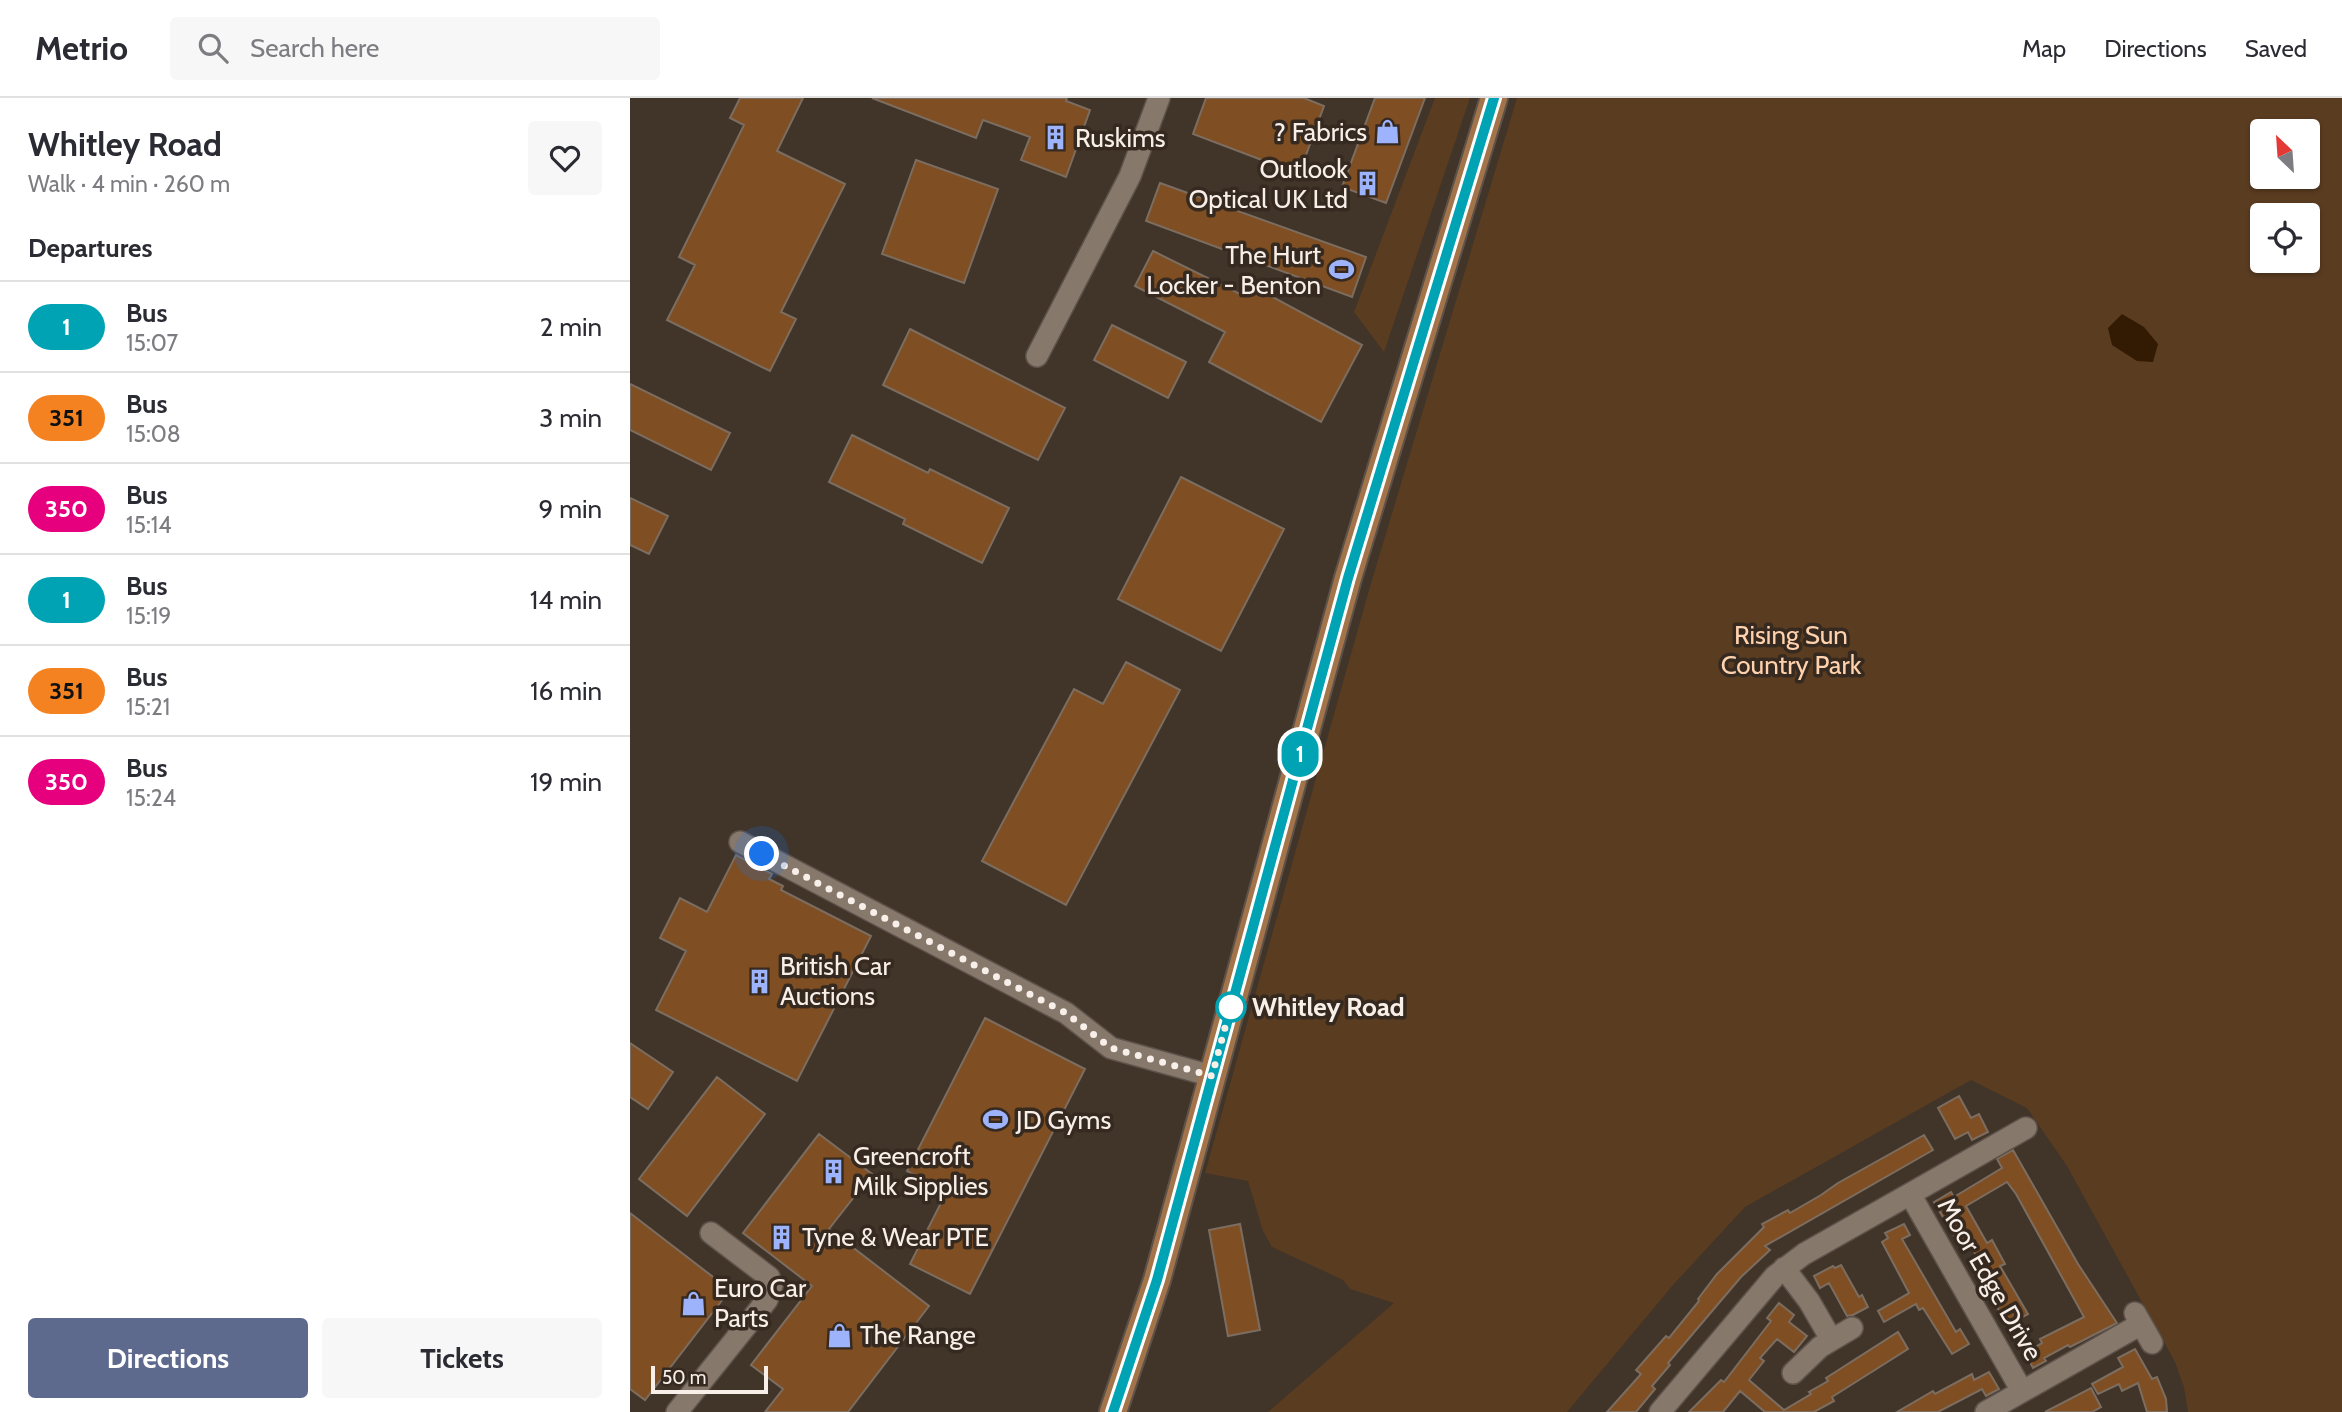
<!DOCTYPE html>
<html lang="en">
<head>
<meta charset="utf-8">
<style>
	body { margin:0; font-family:Cabin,sans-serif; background:#f7f7f7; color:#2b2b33; height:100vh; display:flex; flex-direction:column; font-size:26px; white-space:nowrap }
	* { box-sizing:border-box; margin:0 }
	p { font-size:23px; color:#7c7c81 }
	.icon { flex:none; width:38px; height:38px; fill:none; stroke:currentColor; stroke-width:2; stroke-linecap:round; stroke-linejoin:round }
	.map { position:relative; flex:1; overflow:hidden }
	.side { display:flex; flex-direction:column; background:#fff; width:630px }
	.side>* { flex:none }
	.badge { padding:0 14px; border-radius:23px; font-size:24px; line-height:46px }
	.needle { width:46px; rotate:335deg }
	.fabs { position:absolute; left:1620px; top:21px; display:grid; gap:14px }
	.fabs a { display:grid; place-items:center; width:70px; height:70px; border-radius:7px; background:#fff; box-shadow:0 2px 5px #0004; font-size:35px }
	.scale { position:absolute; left:21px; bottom:18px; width:117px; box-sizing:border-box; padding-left:7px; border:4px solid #f8efe9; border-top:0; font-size:19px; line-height:24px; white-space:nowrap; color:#f8efe9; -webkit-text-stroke:5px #362a20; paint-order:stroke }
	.you { position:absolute; width:35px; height:35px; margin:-18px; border:5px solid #fff; border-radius:50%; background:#1a73e8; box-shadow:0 0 0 10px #1a73e833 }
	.map>.badge { position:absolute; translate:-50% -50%; box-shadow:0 0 0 4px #fff }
	h2 { padding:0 28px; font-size:26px; line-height:63px }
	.round { display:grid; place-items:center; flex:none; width:74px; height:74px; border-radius:7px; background:#f7f7f7 }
	.head { display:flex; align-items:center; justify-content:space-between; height:119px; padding:0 28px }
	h1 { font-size:33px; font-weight:700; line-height:52px }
	.cta { display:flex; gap:14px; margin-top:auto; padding:14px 28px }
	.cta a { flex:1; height:80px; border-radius:7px; background:#5e698e; color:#fff; font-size:28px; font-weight:700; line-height:80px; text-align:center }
	.cta a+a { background:#f7f7f7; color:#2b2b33 }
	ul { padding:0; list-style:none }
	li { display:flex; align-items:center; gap:21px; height:91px; padding:0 28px; border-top:2px solid #e1e1e2 }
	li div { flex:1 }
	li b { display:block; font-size:26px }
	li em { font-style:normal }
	li .badge { min-width:77px; font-weight:700; text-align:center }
	header { display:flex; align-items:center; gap:42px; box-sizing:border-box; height:98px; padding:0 35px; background:#fff; border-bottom:2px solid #e1e1e2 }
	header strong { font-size:33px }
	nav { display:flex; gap:38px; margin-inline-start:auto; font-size:24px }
	.search { width:490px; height:63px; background:#f7f7f7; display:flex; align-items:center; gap:18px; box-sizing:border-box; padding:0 24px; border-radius:7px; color:#7c7c81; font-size:26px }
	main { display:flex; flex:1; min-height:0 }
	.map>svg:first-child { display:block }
	.green { fill:#5a3c21; fill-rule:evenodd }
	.water { fill:#321a03 }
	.building { fill:#7f4f23; stroke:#7c6d61; stroke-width:2 }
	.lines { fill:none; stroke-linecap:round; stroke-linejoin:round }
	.minor-casing { stroke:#5d524a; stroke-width:24 }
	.major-casing { stroke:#5d524a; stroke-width:30 }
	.minor { stroke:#87786c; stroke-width:21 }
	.major { stroke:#a37449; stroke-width:26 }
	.line-casing { stroke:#fff; stroke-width:16 }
	.line { stroke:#00a3b4; stroke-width:10 }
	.walk { stroke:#f8efe9; stroke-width:7; stroke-dasharray:0 12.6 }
	.stop-dot { fill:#fff; stroke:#00a3b4; stroke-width:3.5 }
	.labels { text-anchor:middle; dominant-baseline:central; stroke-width:7; stroke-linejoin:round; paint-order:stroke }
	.poi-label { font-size:26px; fill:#f8efe9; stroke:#362a20; text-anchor:start }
	.park-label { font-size:26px; fill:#ffd2ad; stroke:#362a20 }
	.stop-label { font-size:26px; font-weight:bold; fill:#f8efe9; stroke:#362a20; text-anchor:start }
	.street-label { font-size:26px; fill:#f8efe9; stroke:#362a20 }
</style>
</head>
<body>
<header>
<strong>Metrio</strong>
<div class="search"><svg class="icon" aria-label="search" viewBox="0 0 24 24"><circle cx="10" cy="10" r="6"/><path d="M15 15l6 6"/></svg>Search here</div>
<nav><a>Map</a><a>Directions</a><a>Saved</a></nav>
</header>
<main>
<section class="side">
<div class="head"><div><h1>Whitley Road</h1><p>Walk · 4 min · 260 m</p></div><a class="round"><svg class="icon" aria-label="heart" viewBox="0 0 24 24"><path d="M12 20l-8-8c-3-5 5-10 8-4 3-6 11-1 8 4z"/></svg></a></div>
<h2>Departures</h2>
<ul>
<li><span class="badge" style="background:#00a3b4;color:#fff">1</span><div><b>Bus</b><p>15:07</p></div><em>2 min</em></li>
<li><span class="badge" style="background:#f58220;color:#111">351</span><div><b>Bus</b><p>15:08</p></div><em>3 min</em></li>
<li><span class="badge" style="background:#e6007e;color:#fff">350</span><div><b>Bus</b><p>15:14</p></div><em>9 min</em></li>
<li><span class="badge" style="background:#00a3b4;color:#fff">1</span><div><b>Bus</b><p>15:19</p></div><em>14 min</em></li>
<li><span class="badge" style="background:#f58220;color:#111">351</span><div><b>Bus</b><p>15:21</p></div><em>16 min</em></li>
<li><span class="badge" style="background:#e6007e;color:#fff">350</span><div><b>Bus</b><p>15:24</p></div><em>19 min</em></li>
</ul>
<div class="cta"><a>Directions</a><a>Tickets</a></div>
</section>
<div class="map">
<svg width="1712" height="1314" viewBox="0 0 1712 1314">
	<rect width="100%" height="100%" fill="#413429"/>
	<path class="green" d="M805,0H840L754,254L724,214Z
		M887,0H1712V1314H1558L1554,1289L1545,1264L1437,1068L1397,1010L1341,982L1115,1109L1043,1187L937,1314H638L764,1205L720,1191L713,1182L642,1149L633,1133L618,1083L575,1075L739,492ZM1633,33H1678V79H1633ZM1633,117H1678V163H1633Z"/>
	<path class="water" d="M1492,216L1514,229L1528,246L1523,264L1507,263L1482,247L1478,230Z"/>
	<path class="building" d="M110,0H173L147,53L215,86L151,214L166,221L140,273L37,222L65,167L49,159L114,27L100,20Z
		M242,0H437L436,3L460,12L436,79L391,62L400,39L353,22L346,40Z
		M576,0H674L694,8L669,76L563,36Z
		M745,0H795L756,105L712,89Z
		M286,62L368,91L334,185L252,156Z
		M530,85L736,159L722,199L516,123Z
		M523,153L614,198L620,187L732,247L691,324L579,264L595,234L505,188Z
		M482,227L556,264L538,300L464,262Z
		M280,231L435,310L408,362L253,287Z
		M0,286L100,335L81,372L0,332Z
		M222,337L298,375L300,371L379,410L352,465L273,426L275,421L199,384Z
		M551,379L654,431L591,553L488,501Z
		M0,400L38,418L19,456L0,447Z
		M496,564L550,592L436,807L352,763L444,591L473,606Z
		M106,757L142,776L139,781L153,788L151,792L241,838L167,983L26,912L56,853L30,840L50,800L77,814Z
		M355,920L455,971L340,1196L280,1166L317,1093L277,1073Z
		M0,945L43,974L18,1011L0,999Z
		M87,979L135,1016L57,1118L9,1081Z
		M1329,998L1341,1020L1349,1016L1358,1034L1342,1042L1338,1034L1325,1041L1308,1010Z
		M189,1036L242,1076L199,1131L299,1208L218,1314H135L153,1291L121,1267L182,1188L113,1135Z
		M1294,1037L1303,1052L1135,1148L1140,1152L1111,1179L1038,1265L1040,1267L1022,1288L1025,1291L1006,1314H977L1011,1276L1006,1272L1036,1238L1039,1240L1069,1203L1068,1201L1087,1176L1134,1129L1132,1126L1158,1112L1160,1115L1191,1097L1208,1085Z
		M1383,1052L1448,1166L1487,1225L1440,1249L1438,1247L1414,1260L1416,1263L1403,1270L1395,1255L1412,1245L1410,1241L1454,1219L1386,1096L1377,1084L1336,1108L1357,1145L1362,1142L1375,1166L1370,1168L1398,1216L1378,1227L1352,1185L1359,1180L1340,1147L1332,1151L1304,1104L1321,1094L1324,1099L1372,1070L1367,1061Z
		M0,1115L100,1192L15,1302L0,1291Z
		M610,1126L630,1232L598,1238L579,1132Z
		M1274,1126L1280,1137L1272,1141L1326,1234L1330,1231L1339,1246L1322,1256L1293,1210L1289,1212L1286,1206L1254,1224L1248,1213L1279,1195L1252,1144L1258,1140L1255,1135Z
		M1211,1167L1229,1199L1232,1197L1238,1209L1223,1217L1217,1218L1199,1185L1190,1190L1184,1178L1203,1168L1205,1170Z
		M1149,1205L1164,1217L1159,1224L1177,1238L1164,1254L1147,1241L1130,1260L1134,1263L1119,1282L1154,1312L1181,1296L1179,1294L1198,1283L1196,1280L1268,1234L1278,1251L1202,1299L1204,1303L1184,1314H1135L1110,1293L1093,1314H1059L1091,1282L1094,1284L1101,1275L1141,1223L1137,1220Z
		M1505,1251L1522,1281L1527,1279L1536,1301L1537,1314H1517L1508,1285L1492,1293L1489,1286L1468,1296L1462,1286L1493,1269L1488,1260Z
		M1359,1274L1369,1291L1356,1298L1352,1291L1308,1314H1267L1303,1293L1305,1296L1342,1276L1344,1282Z
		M1461,1290L1471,1309L1462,1314H1415Z"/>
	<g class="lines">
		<defs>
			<path id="minor" d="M407,258L500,78L529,0
				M110,744L436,915L481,950L582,978
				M1280,1096L1396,1030
				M1154,1170L1179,1203L1201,1241
				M1505,1215L1522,1245
				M1163,1275L1190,1249L1222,1230
				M47,1314L137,1202L142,1187L139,1179L81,1135
				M1030,1314L1145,1178L1174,1156L1280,1096L1392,1293
				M1356,1314L1511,1226"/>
			<path id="major" d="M483,1314L527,1182L718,480L864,0"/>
		</defs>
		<use href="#minor" class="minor-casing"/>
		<use href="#major" class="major-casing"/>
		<use href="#minor" class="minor"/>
		<use href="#major" class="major"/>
	</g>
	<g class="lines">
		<defs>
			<path id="line" d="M483,1314L527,1182L718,480L864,0"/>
		</defs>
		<use href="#line" class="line-casing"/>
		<use href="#line" class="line"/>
		<path class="walk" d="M132,756L436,915L481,950L582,978L603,900L601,909"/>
	</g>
	<defs>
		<symbol id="shop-bare" viewBox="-9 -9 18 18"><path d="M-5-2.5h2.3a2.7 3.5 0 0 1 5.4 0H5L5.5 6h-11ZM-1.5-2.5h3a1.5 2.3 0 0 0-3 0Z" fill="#9db4fd" stroke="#362a20" stroke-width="2.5" paint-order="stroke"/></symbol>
		<symbol id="building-bare" viewBox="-9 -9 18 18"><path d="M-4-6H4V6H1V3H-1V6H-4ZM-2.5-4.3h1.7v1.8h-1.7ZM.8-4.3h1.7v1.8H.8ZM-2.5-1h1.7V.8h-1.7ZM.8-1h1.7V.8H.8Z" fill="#9db4fd" stroke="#362a20" stroke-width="2.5" paint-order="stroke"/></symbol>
		<symbol id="stadium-bare" viewBox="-9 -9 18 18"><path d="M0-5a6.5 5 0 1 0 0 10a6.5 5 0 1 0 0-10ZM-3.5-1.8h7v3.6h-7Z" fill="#9db4fd" stroke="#362a20" stroke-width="2.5" paint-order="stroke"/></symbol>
	</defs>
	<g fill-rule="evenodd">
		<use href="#shop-bare" x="740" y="16" width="35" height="35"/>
		<use href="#building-bare" x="408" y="22" width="35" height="35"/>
		<use href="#building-bare" x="720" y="68" width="35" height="35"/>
		<use href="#stadium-bare" x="694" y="154" width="35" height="35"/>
		<use href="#building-bare" x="112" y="866" width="35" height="35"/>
		<use href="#stadium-bare" x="348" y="1004" width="35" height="35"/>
		<use href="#building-bare" x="186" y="1056" width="35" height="35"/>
		<use href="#building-bare" x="134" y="1122" width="35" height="35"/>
		<use href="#shop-bare" x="46" y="1188" width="35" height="35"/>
		<use href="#shop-bare" x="192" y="1220" width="35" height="35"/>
	</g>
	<circle class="stop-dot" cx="601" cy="909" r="14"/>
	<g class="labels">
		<g class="poi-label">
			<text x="737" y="34" text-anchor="end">? Fabrics</text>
			<text x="445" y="40">Ruskims</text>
			<text x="718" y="71" text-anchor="end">Outlook<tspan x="718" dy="30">Optical UK Ltd</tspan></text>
			<text x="691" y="157" text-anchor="end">The Hurt<tspan x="691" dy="30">Locker - Benton</tspan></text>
			<text x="150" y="868">British Car<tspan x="150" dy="30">Auctions</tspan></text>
			<text x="386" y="1022">JD Gyms</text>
			<text x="223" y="1058">Greencroft<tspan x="223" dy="30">Milk Sipplies</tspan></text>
			<text x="172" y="1139">Tyne &amp; Wear PTE</text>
			<text x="84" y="1190">Euro Car<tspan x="84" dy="30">Parts</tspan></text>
			<text x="230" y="1237">The Range</text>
		</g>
		<g class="park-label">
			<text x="1161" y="537">Rising Sun<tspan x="1161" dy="30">Country Park</tspan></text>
		</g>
		<g class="stop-label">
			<text x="622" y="909">Whitley Road</text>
		</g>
		<g class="street-label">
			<text transform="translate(1360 1181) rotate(60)">Moor Edge Drive</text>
		</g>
	</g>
</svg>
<div class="fabs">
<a><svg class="needle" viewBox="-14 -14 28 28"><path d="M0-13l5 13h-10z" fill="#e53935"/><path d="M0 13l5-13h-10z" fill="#7c7c81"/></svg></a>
<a><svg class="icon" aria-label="locate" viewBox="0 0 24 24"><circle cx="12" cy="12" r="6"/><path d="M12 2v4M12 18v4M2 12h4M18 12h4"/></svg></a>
</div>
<div class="scale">50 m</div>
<div class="you" style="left:132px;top:756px"></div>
<b class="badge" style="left:670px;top:656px;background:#00a3b4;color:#fff">1</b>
</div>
</main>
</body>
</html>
